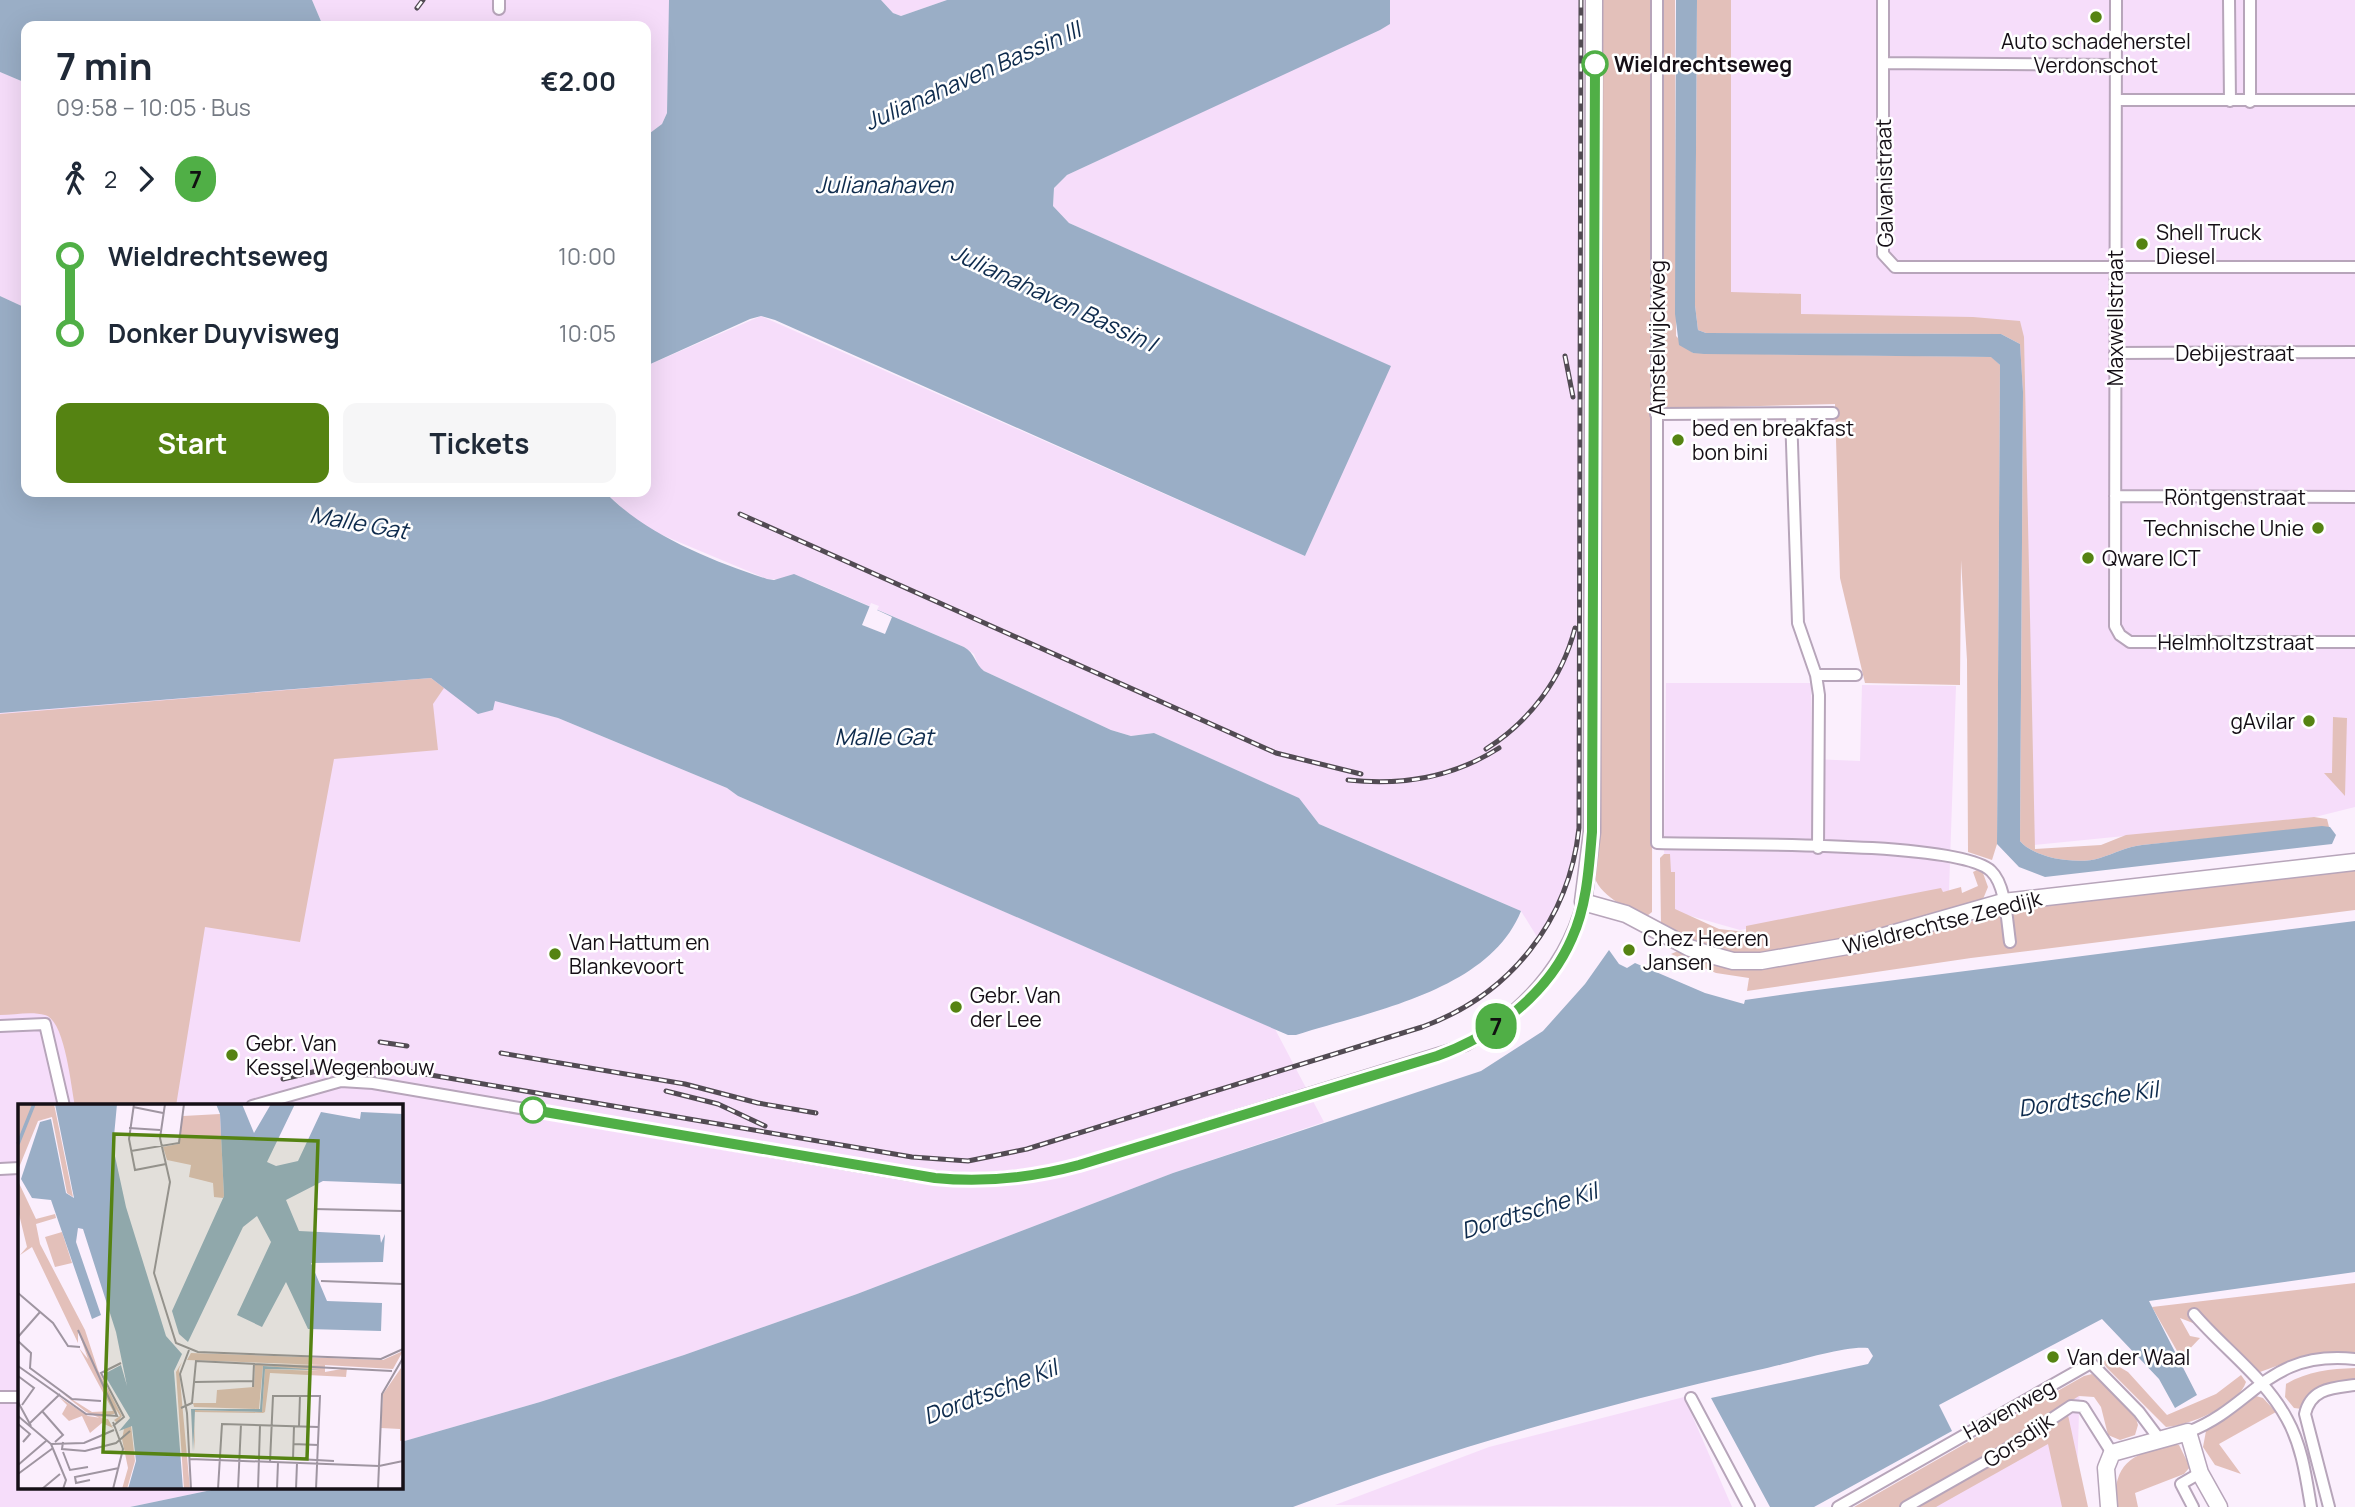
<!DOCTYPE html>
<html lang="en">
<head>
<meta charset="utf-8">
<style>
	body { margin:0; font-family:Manrope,sans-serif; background:#f6f6f7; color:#1f2937; height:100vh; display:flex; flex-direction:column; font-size:26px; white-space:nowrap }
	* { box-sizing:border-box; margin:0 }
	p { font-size:23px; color:#747a83 }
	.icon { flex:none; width:38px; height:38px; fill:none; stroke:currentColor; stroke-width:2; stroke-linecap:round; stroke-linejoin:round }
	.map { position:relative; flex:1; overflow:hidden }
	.sheet { position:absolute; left:21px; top:21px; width:630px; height:476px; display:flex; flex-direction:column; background:#fff; border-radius:14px; box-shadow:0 7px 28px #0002 }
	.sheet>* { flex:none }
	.badge { padding:0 14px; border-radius:23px; font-size:24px; line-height:46px }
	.map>.badge { position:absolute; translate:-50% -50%; box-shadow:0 0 0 4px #fff }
	.legs { display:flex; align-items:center; gap:10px; height:77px; padding:0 35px; font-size:23px }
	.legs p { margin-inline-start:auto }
	.summary { display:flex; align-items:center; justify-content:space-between; height:119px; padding:0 35px }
	h1 { font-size:38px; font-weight:700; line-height:52px }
	.action { display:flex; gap:14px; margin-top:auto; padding:14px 35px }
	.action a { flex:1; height:80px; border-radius:14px; background:#558312; color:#fff; font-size:28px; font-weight:700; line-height:80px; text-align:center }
	.action a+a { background:#f6f6f7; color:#1f2937 }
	ul { padding:0 35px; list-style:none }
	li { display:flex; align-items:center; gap:24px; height:77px; font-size:26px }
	li i { display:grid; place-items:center; width:10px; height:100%; margin:0 9px; background:currentColor }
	li i::after { content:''; width:18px; height:18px; margin:-9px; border:5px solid; border-radius:50%; background:#fff }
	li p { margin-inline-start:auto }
	li:first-child i { background:linear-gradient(#0000 50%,currentColor 0) }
	li:last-child i { background:linear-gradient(currentColor 50%,#0000 0) }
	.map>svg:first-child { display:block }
	.built { fill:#f6ddfa }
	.green { fill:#e3c0ba }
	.water { fill:#9aaec6 }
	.pier { fill:#fbeffd }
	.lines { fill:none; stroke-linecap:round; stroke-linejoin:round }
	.street-casing { stroke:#b7a5ba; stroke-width:14 }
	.secondary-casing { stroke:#b7a5ba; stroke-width:19 }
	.street { stroke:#fff; stroke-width:10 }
	.secondary { stroke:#fff; stroke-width:16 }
	.rail-casing { stroke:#524b53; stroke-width:5 }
	.rail { stroke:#fff; stroke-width:2.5; stroke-dasharray:8; stroke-linecap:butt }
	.line-1-casing { stroke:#fff; stroke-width:16 }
	.line-1 { stroke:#50af46; stroke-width:10 }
	.poi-dot { fill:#558312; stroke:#fff; stroke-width:2.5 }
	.stop-1-dot { fill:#fff; stroke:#50af46; stroke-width:3.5 }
	.labels { text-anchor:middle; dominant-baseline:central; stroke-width:5; stroke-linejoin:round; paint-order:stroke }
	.poi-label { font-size:21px; fill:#150f16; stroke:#fff; text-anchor:start }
	.stop-label { font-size:21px; font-weight:bold; fill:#150f16; stroke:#fff; text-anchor:start }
	.street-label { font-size:21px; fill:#150f16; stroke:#fff }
	.water-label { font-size:23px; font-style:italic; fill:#0e2b4d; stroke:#fff }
	.inset-river { fill:none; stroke:#9aaec6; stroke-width:3.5 }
	.inset-road { fill:none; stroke:#9f95a1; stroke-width:2 }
	.view { fill:#558312; fill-opacity:0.15; stroke:#558312; stroke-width:3.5 }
	.inset-edge { fill:none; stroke:#150f16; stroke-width:3.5 }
</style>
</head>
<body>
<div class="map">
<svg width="2355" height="1507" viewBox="0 0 2355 1507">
	<rect width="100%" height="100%" fill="#fbeffd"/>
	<path class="built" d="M312,0H670L667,113L662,124L646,136V26H323Z
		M881,0H947L901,16L893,13Z
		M1390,0H1581L1580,803L1577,846L1570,874L1539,940L1521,911L1319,824L1298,798L1154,733L1131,736L1111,730L984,671L979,667L974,654L964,647L807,579H767L655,532L632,517L605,492H646V366L761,316L1305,556L1390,366L1069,223L1053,206L1054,188L1067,175L1390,24Z
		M1721,0H2355V807L2315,817L2034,845L2019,327L1722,320Z
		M0,72L26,83V308L0,296Z
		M431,678L558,718L727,788L738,796L1275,1029L1324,1122L1173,1173L857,1294L684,1355L540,1402L401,1442V1106H19V1488H221L130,1507H0V713Z
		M1666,683H1811L1812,759L1860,761L1862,685L1956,686L1949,891L1740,930L1673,911L1664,851Z
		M2080,1382L2076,1507H1883Z
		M1684,1397L1732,1507L1335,1505L1489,1447Z"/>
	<path class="green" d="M1602,0H1653L1652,912L1647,916C1630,911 1596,894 1594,874L1601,768Z
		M1661,0H1675L1676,336L1693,353L1992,357L2000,365L1997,844L1992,860L1968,852L1967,660L1961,560L1960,685L1865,683L1840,578L1835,404L1680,408H1665L1661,404Z
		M1697,0H1731V292L1801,294V314L1973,317L2020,321L2024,337L2035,849L2101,845L2126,835L2314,817L2327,819L2329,827L2142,845C2125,847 2116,853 2100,858C2079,865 2035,859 2020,841L2023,392L2020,344L2001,334L1706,333L1698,330L1695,305Z
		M431,678L444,688L433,704L438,750L334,759L300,942L205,927L176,1106H75C71,1087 65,1020 45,1015C31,1011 14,1015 0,1015V714Z
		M2333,717L2347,718L2345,796L2324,773H2332Z
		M1664,854H1670L1671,872H1675V909L1719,929L1746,932V926L1941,888L1943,892L1961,887L1962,893L1978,886L1973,872L1977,870L1983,873L1988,887L1983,899L1977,903C1895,926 1805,960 1720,953C1700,951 1678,934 1661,925L1660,858Z
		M2355,870V910L1971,958L1747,991L1749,978L1716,973L1671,954L1678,951L1709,962L1859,950L2060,899L2135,895Z
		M2355,1283V1354L2306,1355L2260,1372L2254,1371L2216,1332L2180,1318L2190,1336L2200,1338L2181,1358L2152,1307Z
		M2106,1359L2128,1372L2167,1415L2216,1394L2241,1375L2246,1382C2239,1405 2188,1426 2166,1427L2107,1368L2103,1363Z
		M2355,1368V1384L2328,1387L2302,1409L2294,1408L2285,1397L2286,1384C2308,1371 2330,1369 2355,1368Z
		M2092,1374L2135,1415L2138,1425L2135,1435L2120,1440L2108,1435L2101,1407L2094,1397L2079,1396L1901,1507H1854L2084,1376Z
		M2256,1396L2263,1398L2276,1412L2219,1444L2241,1474L2215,1465L2203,1447L2206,1431Z
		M2068,1415L2088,1507H2062L2048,1444L1936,1507H1914Z
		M2167,1445H2179L2190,1467L2184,1474L2135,1493L2138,1507H2115C2114,1465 2128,1456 2167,1445Z"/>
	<path class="water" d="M0,0H312L323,26H26V83L0,72Z
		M669,0H881L893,13L901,16L947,0H1390V24L1380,30L1067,175L1054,188L1053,206L1069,223L1391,366L1305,556L775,320L761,316L750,319L646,366V136L662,124L667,113Z
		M1676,0H1697L1695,305L1698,330L1706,333L2001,334L2020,344L2023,392L2020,841C2035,859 2079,865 2100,858C2116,853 2125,847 2142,845L2322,826L2330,827L2336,835L2332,844L2045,877L2019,867L1997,844L2000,365L1991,357L1704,354L1693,353L1679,345L1675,314Z
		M0,296L26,308V492H605C645,534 712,561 767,579L774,580L794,574L964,647C975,653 975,664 984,671L1111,730L1131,736L1154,733L1299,798L1319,824L1521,911C1489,991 1371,1011 1296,1035H1288L738,796L727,788L558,718L495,701L493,710L478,714L431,678L0,713Z
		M2355,921V1272L2149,1301L2197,1395L2175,1408L2159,1379L2102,1319L1939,1405L1952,1431L1814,1507H1770L1711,1398L1868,1364L1873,1356L1868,1348C1844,1345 1785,1365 1758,1370C1598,1406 1447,1449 1293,1507H130L221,1488H401V1442L540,1402L684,1355L857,1294L1173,1173L1481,1071L1543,1031L1585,984L1609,950L1619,964L1627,968L1635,963L1705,993L1744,1004L1745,1000L1809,991Z"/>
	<path class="pier" d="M871,603L879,606L877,610L892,617L885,634L862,625Z"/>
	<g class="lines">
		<defs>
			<path id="street" d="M499,0V9
				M1657,0V843C1714,845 1958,840 1991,871C2006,885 2007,922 2010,942
				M1883,0V254L1895,267H2355
				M2116,0L2115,626L2120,635L2130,642H2355
				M2229,0L2230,101
				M2250,0V102
				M1883,63L2116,65
				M2116,100H2355
				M2115,353L2355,352
				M1656,414L1833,413
				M1791,414L1798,623L1816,675L1819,695L1818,848
				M2115,496L2355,497
				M1816,675H1856
				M0,1026L45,1024L64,1106
				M252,1106L341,1081L373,1083L912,1175C970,1183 1023,1180 1079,1165L1466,1045C1522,1012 1566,966 1583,902
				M0,1169L19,1168
				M2194,1314C2224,1349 2265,1378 2287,1419C2302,1446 2306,1477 2311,1507
				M0,1397H19
				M1691,1398L1749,1507
				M2188,1432C2255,1406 2267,1350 2355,1359
				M1838,1507L2091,1363L2139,1412L2160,1440
				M1906,1507L1996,1456L2071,1406L2083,1407L2112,1453
				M2193,1507L2181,1484L2200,1473
				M2329,1507L2305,1414C2311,1388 2333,1388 2355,1385"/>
			<path id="secondary" d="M1594,0L1592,832L1583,902L1626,914L1690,948L1711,955L1733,961H1761L1853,945L2003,902L2355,862
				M2109,1507L2106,1468L2112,1453L2188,1432L2200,1473L2219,1507"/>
		</defs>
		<use href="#street" class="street-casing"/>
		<use href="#secondary" class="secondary-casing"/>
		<use href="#street" class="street"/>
		<use href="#secondary" class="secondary"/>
		<defs>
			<path id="rail" d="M417,8L423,0
				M1565,356L1573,397
				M740,514L1276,753L1361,774
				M1486,749C1530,721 1562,679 1575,628
				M1348,780C1402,786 1452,778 1499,748
				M380,1042L407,1046
				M501,1053L685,1084L758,1103L816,1113
				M283,1079L334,1067L378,1066L912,1157L968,1161L1027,1149L1422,1027C1510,995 1569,921 1579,828L1581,0
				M666,1091L718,1104L765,1126"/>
		</defs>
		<use href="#rail" class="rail-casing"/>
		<use href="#rail" class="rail"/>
	</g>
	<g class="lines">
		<defs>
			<path id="line-1" d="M533,1110L935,1178C985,1183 1031,1178 1079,1165L1437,1056C1493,1036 1548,994 1572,938C1587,905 1589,867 1592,832L1595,64"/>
		</defs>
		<use href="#line-1" class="line-1-casing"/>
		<use href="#line-1" class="line-1"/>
	</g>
	<g class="poi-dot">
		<circle cx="2096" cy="17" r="7"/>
		<circle cx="2142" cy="244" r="7"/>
		<circle cx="1678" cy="440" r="7"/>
		<circle cx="2318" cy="528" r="7"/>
		<circle cx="2088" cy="558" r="7"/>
		<circle cx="2309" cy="721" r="7"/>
		<circle cx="1629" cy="950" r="7"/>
		<circle cx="555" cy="954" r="7"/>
		<circle cx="956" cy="1007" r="7"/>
		<circle cx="232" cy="1055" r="7"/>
		<circle cx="2053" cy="1357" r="7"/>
	</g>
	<g class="stop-1-dot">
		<circle cx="1595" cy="64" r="12"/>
		<circle cx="533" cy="1110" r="12"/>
	</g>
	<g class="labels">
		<g class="poi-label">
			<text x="2096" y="41" text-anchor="middle">Auto schadeherstel<tspan x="2096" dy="24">Verdonschot</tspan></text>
			<text x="2156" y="232">Shell Truck<tspan x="2156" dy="24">Diesel</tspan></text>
			<text x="1692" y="428">bed en breakfast<tspan x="1692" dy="24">bon bini</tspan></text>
			<text x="2304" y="528" text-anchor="end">Technische Unie</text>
			<text x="2102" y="558">Qware ICT</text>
			<text x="2295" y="721" text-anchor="end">gAvilar</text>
			<text x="1643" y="938">Chez Heeren<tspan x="1643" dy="24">Jansen</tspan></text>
			<text x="569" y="942">Van Hattum en<tspan x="569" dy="24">Blankevoort</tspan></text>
			<text x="970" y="995">Gebr. Van<tspan x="970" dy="24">der Lee</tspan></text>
			<text x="246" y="1043">Gebr. Van<tspan x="246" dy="24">Kessel Wegenbouw</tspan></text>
			<text x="2067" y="1357">Van der Waal</text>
		</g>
		<g class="stop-label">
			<text x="1614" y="64">Wieldrechtseweg</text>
		</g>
		<g class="street-label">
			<text transform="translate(1884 183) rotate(-91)">Galvanistraat</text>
			<text transform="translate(2115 318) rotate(-90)">Maxwellstraat</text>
			<text transform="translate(1657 338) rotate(-90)">Amstelwijckweg</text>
			<text x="2235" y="353">Debijestraat</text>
			<text x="2235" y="497">Röntgenstraat</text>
			<text x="2236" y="642">Helmholtzstraat</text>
			<text transform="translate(1942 922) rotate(-14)">Wieldrechtse Zeedijk</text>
			<text transform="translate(2009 1409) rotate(-29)">Havenweg</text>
			<text transform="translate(2018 1440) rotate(-34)">Gorsdijk</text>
		</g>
		<g class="water-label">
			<text transform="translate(972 75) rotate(-24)">Julianahaven Bassin III</text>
			<text x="884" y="184">Julianahaven</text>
			<text transform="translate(1054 297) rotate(25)">Julianahaven Bassin I</text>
			<text transform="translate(359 522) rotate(10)">Malle Gat</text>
			<text x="884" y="736">Malle Gat</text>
			<text transform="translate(2088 1098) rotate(-8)">Dordtsche Kil</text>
			<text transform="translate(1529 1210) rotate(-17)">Dordtsche Kil</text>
			<text transform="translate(990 1391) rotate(-21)">Dordtsche Kil</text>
		</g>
	</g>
	<g transform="translate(18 1104)">
		<rect width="385" height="385" fill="#fbeffd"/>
		<path d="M0,0H36L55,93L49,89L34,13L20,17L0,66ZM202,10L206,92L205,94L196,93L195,79L171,73L173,61L149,56L145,43L160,40L165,12ZM0,77L18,115L37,110L38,114L18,120L22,140L67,226L80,266L104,312L99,319L96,316L102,312L98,305L99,309L82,314L68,308L44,289L74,308L95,307L61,244L70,255L60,226V239L14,143L2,151L9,143L0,106ZM44,128L54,159L37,163L27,133ZM385,247L375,265L307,261V268L329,264L328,273L252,269L247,308L245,309L176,308L177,347L174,315L175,309L177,306L244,308L247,265L301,267L245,262L241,305L176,303L175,299H198L199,286L236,283L237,260L306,261L169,256L173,249L365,256ZM164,258L161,265L172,385H166L158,268ZM383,264L385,336L382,337V325L363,324L365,290ZM41,293L70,312L90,315L95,324L84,319L72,329L64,312L51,317L44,310L49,301ZM113,321L117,357L109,385H104L110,364L104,335L106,325Z" fill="#e3c0ba"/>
		<path d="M37,0H99L95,43L108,103L148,232L164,250L156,267L165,385H110L118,357L114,322L101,327L112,314L86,270L103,261L109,282L98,228L65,125L60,124L58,138L83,211L74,215L33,96L14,94L3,75L22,18L33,15L48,89L56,94ZM198,0H224L236,29L253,0H277L249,58L258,62L280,57L303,8L342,15L343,8L385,10V80L305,77L268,96L281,127L362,131L363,139L367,130L365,158L293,159L309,197L364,199L363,227L290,225L268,178L244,223L219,211L253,138L239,112L225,123L170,238L161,230L154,207L206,92L202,10ZM245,262L302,266L247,265L244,308L177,306L175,348L173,305H242Z" fill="#9aaec6"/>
		<path class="inset-river" d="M0,40L16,0"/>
		<path class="inset-road" d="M116,0L111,35L117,66L148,60M147,0L142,34L152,78L136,169L158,239L180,248L363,255L385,245M115,3L145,9M111,24L142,26M113,47L161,39L166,0M296,105L385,107M303,177L385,180M0,189L35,219L50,242L62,243M0,233L22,208M0,237L13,249L12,264L54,295L83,297M171,246L162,270L169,309L173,385M0,262L68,310L99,312L60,226M0,272L16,284L4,301M177,278L235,277M235,283L236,259M0,298L13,322M163,304L174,299L178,257L374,267M24,307L45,331L37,338M0,312L33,340M95,318L105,345L95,385M12,319L42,290M0,320L12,330L5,338M95,322L106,313L83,269L103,259M281,322L282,291M45,338L44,345L67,347L98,339L112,327M33,340L66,339L96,326M33,340L48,376L45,385M275,340L300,341M45,348L52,366L70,363M172,351L193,352M203,352L253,354M262,354L316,357M172,355L361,362L385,357M275,355L276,322M252,358L255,292H302L298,385M0,361L28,337M0,370L35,344M72,376L58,379L57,373L101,364M24,385L42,370M200,385L204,320L300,323M220,385L223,320M240,385L242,321M259,385L260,358M278,385L279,359M360,385L364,290L385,254"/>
		<path class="view" d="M96,30L300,37L289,355L85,348Z"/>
		<rect width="385" height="385" class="inset-edge"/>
	</g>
</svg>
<b class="badge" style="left:1496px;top:1026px;background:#50af46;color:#111">7</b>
<section class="sheet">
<div class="summary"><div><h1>7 min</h1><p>09:58 – 10:05 · Bus</p></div><b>€2.00</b></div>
<div class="legs"><svg class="icon" aria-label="walk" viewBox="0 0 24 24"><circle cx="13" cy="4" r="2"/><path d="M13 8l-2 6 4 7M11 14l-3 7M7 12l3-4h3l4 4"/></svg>2<svg class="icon" aria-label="forward" viewBox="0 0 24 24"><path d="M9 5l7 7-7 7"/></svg><b class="badge" style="background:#50af46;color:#111">7</b></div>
<ul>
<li><i style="color:#50af46"></i><b>Wieldrechtseweg</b><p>10:00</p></li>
<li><i style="color:#50af46"></i><b>Donker Duyvisweg</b><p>10:05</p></li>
</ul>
<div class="action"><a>Start</a><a>Tickets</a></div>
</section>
</div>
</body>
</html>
